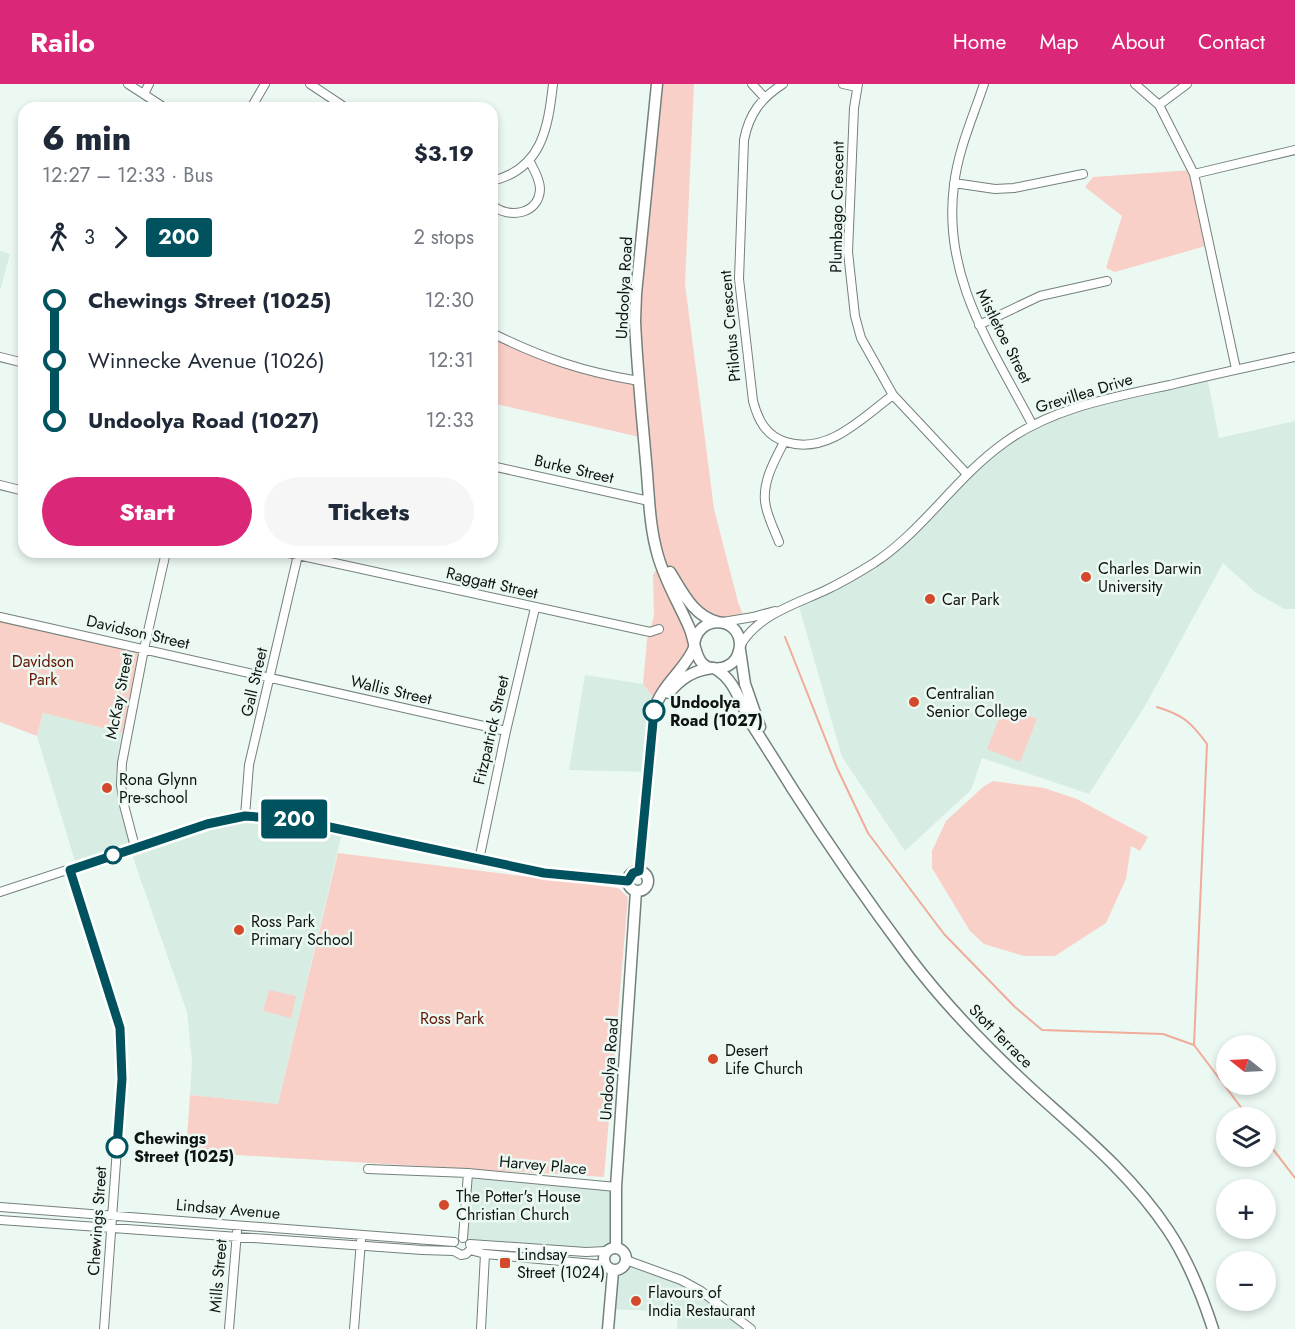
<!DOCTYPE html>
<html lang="en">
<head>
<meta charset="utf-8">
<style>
	body { margin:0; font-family:Jost,sans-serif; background:#f6f6f7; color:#1f2937; height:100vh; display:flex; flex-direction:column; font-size:22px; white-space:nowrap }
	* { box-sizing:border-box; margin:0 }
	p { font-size:20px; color:#747a83 }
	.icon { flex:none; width:33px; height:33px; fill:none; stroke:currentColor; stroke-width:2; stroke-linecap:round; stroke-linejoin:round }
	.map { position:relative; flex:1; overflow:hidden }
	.drawer { position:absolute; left:18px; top:18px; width:480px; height:456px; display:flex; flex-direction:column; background:#fff; border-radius:18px; box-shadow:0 3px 9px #0003 }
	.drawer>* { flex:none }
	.badge { padding:0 12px; border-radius:4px; font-size:21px; line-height:39px }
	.needle { width:39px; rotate:288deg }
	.tools { position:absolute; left:1216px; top:951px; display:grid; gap:12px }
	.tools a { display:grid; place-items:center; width:60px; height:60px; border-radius:50%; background:#fff; box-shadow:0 3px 9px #0003; font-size:30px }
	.map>.badge { position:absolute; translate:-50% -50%; box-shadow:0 0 0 3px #fff }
	.legs { display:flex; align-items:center; gap:9px; height:66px; padding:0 24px; font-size:20px }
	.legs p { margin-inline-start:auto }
	.overview { display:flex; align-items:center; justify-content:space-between; height:102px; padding:0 24px }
	h1 { font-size:33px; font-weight:800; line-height:45px }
	.action { display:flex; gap:12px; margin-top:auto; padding:12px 24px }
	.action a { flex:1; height:69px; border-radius:36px; background:#db2777; color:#fff; font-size:24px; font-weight:800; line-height:69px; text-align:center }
	.action a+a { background:#f6f6f7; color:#1f2937 }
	ul { padding:0 24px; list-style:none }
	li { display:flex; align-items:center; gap:21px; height:60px; font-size:22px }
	li i { display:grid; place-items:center; width:9px; height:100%; margin:0 8px; background:currentColor }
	li i::after { content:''; width:15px; height:15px; margin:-8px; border:4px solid; border-radius:50%; background:#fff }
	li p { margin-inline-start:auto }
	li:first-child i { background:linear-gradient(#0000 50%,currentColor 0) }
	li:last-child i { background:linear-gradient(currentColor 50%,#0000 0) }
	header { display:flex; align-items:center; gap:36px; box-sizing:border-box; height:84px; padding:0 30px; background:#db2777; color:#fff }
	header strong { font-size:28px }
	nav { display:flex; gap:33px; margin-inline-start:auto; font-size:21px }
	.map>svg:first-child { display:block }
	.built { fill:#d7ede3 }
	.green { fill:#f8d0c7 }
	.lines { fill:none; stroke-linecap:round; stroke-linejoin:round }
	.stream { stroke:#f0ab9b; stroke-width:2 }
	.street-casing { stroke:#74807b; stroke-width:10 }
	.secondary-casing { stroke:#74807b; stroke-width:13 }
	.street { stroke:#fff; stroke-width:8 }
	.secondary { stroke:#fff; stroke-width:10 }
	.line-1-casing { stroke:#fff; stroke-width:14 }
	.line-1 { stroke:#00535e; stroke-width:9 }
	.poi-dot { fill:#d4492b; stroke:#ebf9f2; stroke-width:2 }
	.stop-1-dot { fill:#fff; stroke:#00535e; stroke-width:3 }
	.labels { text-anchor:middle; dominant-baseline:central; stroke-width:5; stroke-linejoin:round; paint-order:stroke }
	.street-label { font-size:16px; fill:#0f1412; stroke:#ebf9f2 }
	.poi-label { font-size:16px; fill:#0f1412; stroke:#ebf9f2; text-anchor:start }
	.park-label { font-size:16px; fill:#631403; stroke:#ebf9f2 }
	.stop-label { font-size:16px; font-weight:bold; fill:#0f1412; stroke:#ebf9f2; text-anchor:start }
</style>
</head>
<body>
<header>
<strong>Railo</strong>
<nav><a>Home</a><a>Map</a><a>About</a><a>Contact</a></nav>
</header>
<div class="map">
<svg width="1295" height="1245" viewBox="0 0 1295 1245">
	<rect width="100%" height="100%" fill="#ebf9f2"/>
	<path class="built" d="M0,167L10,170L0,207Z
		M1207,292L1219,354L1295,337V525H1284L1255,508L1223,479L1145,622L1089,710L982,674L971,706L905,767L842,673L798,519L875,479L985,373L1059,330Z
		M585,591L643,600L657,618L649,688L569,686Z
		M43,629L127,650L121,701L135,763L245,732L343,745L278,1020L190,1011L192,977L187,928L130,765L77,784L37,652Z
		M468,1089L616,1103L612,1163L602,1166L470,1159L466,1155L459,1154Z
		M622,1175L681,1196L751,1245H677L678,1228L609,1225L617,1184Z"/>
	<path class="green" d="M657,0H694L685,200L714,425L738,518L745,536H711C700,524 685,513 675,499C648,461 649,399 644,354L492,319V249L545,273L639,297L636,262Z
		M1192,86L1209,161L1115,188L1106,184L1122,132L1085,103L1093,93Z
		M659,481L694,558L657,618L643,600L647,556L654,532L653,491Z
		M0,533L144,565L127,650L43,629L37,652L0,638Z
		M1004,622L1037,635L1020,678L987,665Z
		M993,697L1044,704L1077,715L1148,753L1140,767L1131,762L1126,795L1106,839L1055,872H1024L984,860L970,847L932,784V767L946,737L983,703Z
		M338,769L618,804L628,813L604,1093L186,1068L190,1011L278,1020Z
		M269,906L296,912L291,934L263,927Z"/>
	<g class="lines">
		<path class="stream" d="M785,553L837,684L868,749L944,850L1015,923L1042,946L1163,950L1194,961L1249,1034
			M1157,623C1183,631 1191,638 1207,660L1194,961
			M1266,1056L1295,1094"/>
		<defs>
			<path id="street" d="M128,0L165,24
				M310,0L346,24
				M752,0L765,14
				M783,0C761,14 749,30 744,56L739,195L753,317C758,336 766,352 786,358C828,371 862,334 893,311
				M843,0L856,3
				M858,0L854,24L848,168L855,232L861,254L893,311L966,389
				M984,0C973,33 958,66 954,101C942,193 991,262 1032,340
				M1135,0L1159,21L1194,90L1236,285
				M144,10L149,0
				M1159,21L1187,0
				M251,24L265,0
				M1194,90L1295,66
				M492,97C542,85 548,44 553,0
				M954,99L995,105L1014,104L1083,90
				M492,121C508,135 539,131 540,105C540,95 534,86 530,78
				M979,241L1040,212L1107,197
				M492,249C542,274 584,288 639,297
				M0,273L24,279
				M492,382L649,417
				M0,401L24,407
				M779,458C774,445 766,430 765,417C763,396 775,376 784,358
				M284,468L650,548L659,545
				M0,533L506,647
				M723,538L753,533L775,527
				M740,562C757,531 796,520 826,506C843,498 858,489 874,479C924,446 955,394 1004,359C1051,324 1114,313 1170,301C1212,291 1253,282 1295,273
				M245,732L249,681L298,471
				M135,763L124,721L121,701L122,679L144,565L166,468
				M479,776L506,647L535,524
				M70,786L114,924C121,948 122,971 122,995L104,1245
				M0,808L207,740L245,732L297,736L544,789L628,797
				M368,1085L468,1089L616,1103
				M0,1123L454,1158
				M0,1136L422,1166L454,1167L461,1171L466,1170L470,1166
				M463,1154L468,1089
				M470,1160L586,1168L606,1167
				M470,1166L485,1170L605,1181
				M626,1176L681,1196L701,1207L751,1245
				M229,1245L237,1148
				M354,1245L361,1157
				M481,1245L485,1170"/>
			<path id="secondary" d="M657,0L636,210L635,237C637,284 642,331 646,378C649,409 649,442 658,472C665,497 679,520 689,543C697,560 693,589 722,584C729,582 736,577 738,570C739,567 740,563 740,561C740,531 696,530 694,562
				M670,488C682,507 693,532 718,538
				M740,566L745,600L760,643
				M714,584C735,595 740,619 751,639C765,661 779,683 792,704C829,762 868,818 909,873C946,922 990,967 1036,1009C1084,1052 1132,1092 1168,1146C1188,1176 1202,1211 1213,1245
				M669,609C681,594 694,586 713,584
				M628 797a10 10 0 1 1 20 0a10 10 0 1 1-20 0Z
				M639,787L654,627C661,601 684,587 694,564
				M604 1175a11 11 0 1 1 22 0a11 11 0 1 1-22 0Z
				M616,1164V1103L636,807
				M608,1245L613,1187"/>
		</defs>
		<use href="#street" class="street-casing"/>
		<use href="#secondary" class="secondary-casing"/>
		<use href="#street" class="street"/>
		<use href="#secondary" class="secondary"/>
	</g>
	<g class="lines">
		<defs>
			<path id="line-1" d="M117,1063L122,995L120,944L70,786L207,740L245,732L297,736L544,789L628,797L633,789L639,787L654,627"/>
		</defs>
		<use href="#line-1" class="line-1-casing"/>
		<use href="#line-1" class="line-1"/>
	</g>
	<g class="poi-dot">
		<circle cx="1086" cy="493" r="6"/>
		<circle cx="930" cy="515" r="6"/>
		<circle cx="914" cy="618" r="6"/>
		<circle cx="107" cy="704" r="6"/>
		<circle cx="239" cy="846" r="6"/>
		<circle cx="713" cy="975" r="6"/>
		<circle cx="444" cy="1121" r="6"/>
		<rect x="499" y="1173" width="12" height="12" rx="3"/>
		<circle cx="636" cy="1217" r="6"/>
	</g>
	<g class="stop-1-dot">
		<circle cx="654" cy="627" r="10"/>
		<circle cx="113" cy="771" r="8"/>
		<circle cx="117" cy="1063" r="10"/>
	</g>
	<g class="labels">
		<g class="street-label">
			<text transform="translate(837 123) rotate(-89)">Plumbago Crescent</text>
			<text transform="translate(624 204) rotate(-87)">Undoolya Road</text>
			<text transform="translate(730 242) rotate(-95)">Ptilotus Crescent</text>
			<text transform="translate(1004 252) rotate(63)">Mistletoe Street</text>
			<text transform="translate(1084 309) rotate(-17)">Grevillea Drive</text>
			<text transform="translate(574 385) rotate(13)">Burke Street</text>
			<text transform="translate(492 499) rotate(13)">Raggatt Street</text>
			<text transform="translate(138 548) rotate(13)">Davidson Street</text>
			<text transform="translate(254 598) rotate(-77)">Gall Street</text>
			<text transform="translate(391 606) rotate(13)">Wallis Street</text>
			<text transform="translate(119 612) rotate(-79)">McKay Street</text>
			<text transform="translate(491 646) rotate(-77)">Fitzpatrick Street</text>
			<text transform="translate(1001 952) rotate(45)">Stott Terrace</text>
			<text transform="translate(609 985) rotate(-86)">Undoolya Road</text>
			<text transform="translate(543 1081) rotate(5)">Harvey Place</text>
			<text transform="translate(228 1125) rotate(5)">Lindsay Avenue</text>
			<text transform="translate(97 1137) rotate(-86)">Chewings Street</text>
			<text transform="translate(218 1192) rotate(-85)">Mills Street</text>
		</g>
		<g class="poi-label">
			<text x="1098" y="484">Charles Darwin<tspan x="1098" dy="18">University</tspan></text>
			<text x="942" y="515">Car Park</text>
			<text x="926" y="609">Centralian<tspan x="926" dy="18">Senior College</tspan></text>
			<text x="119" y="695">Rona Glynn<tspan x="119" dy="18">Pre-school</tspan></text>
			<text x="251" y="837">Ross Park<tspan x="251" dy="18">Primary School</tspan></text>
			<text x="725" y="966">Desert<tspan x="725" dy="18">Life Church</tspan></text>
			<text x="456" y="1112">The Potter's House<tspan x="456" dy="18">Christian Church</tspan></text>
			<text x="517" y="1170">Lindsay<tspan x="517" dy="18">Street (1024)</tspan></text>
			<text x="648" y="1208">Flavours of<tspan x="648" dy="18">India Restaurant</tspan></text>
		</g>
		<g class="park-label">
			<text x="43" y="577">Davidson<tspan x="43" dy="18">Park</tspan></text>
			<text x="452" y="934">Ross Park</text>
		</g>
		<g class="stop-label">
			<text x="670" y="618">Undoolya<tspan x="670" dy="18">Road (1027)</tspan></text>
			<text x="134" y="1054">Chewings<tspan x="134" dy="18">Street (1025)</tspan></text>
		</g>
	</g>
</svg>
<div class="tools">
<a><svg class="needle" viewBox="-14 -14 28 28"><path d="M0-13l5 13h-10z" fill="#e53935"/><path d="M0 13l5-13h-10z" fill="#747a83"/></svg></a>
<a><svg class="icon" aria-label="layers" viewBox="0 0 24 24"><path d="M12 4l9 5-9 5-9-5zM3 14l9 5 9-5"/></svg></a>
<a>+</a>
<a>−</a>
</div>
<b class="badge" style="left:294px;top:735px;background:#00535e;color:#fff">200</b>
<section class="drawer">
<div class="overview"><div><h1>6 min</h1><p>12:27 – 12:33 · Bus</p></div><b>$3.19</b></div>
<div class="legs"><svg class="icon" aria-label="walk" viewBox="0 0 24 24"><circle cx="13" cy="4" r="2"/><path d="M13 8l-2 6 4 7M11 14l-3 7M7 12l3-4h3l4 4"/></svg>3<svg class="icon" aria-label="forward" viewBox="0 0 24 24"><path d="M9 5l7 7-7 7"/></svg><b class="badge" style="background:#00535e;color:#fff">200</b><p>2 stops</p></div>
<ul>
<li><i style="color:#00535e"></i><b>Chewings Street (1025)</b><p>12:30</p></li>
<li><i style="color:#00535e"></i><span>Winnecke Avenue (1026)</span><p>12:31</p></li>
<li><i style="color:#00535e"></i><b>Undoolya Road (1027)</b><p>12:33</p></li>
</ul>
<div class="action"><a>Start</a><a>Tickets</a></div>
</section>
</div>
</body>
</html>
